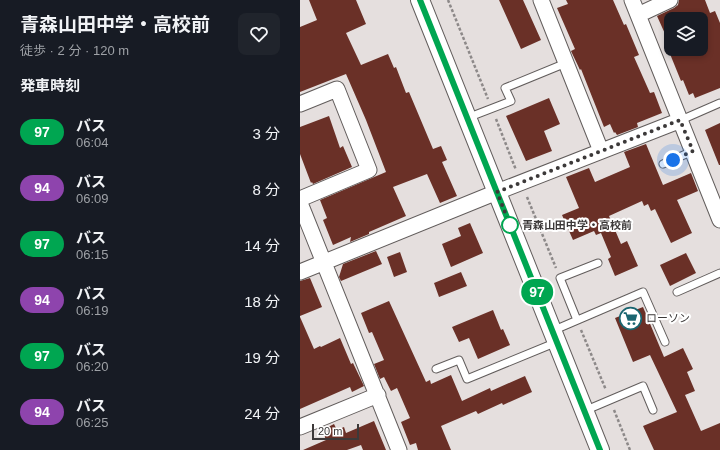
<!DOCTYPE html>
<html lang="ja">
<head>
<meta charset="utf-8">
<style>
	body { margin:0; font-family:Helvetica,"Noto Sans JP",sans-serif; background:#20242c; color:#f1f3f6; height:100vh; display:flex; flex-direction:column; font-size:15px; white-space:nowrap }
	* { box-sizing:border-box; margin:0 }
	p { font-size:13px; color:#9ea1a6 }
	.icon { flex:none; width:22px; height:22px; fill:none; stroke:currentColor; stroke-width:2; stroke-linecap:round; stroke-linejoin:round }
	.map { position:relative; flex:1; overflow:hidden }
	.panel { display:flex; flex-direction:column; background:#171b24; width:300px }
	.panel>* { flex:none }
	.badge { padding:0 8px; border-radius:13px; font-size:14px; line-height:26px }
	.buttons { position:absolute; left:364px; top:12px; display:grid; gap:8px }
	.buttons a { display:grid; place-items:center; width:44px; height:44px; border-radius:8px; background:#171b24; box-shadow:0 2px 6px #0003; font-size:20px }
	.scale { position:absolute; left:12px; bottom:10px; width:47px; box-sizing:border-box; padding-left:4px; border:2px solid #3c3939; border-top:0; font-size:11px; line-height:14px; white-space:nowrap; color:#3c3939; -webkit-text-stroke:3px #fff; paint-order:stroke }
	.you { position:absolute; width:20px; height:20px; margin:-10px; border:3px solid #fff; border-radius:50%; background:#1a73e8; box-shadow:0 0 0 6px #1a73e833 }
	.map>.badge { position:absolute; translate:-50% -50%; box-shadow:0 0 0 2px #fff }
	h2 { padding:0 20px; font-size:15px; line-height:36px }
	.round { display:grid; place-items:center; flex:none; width:42px; height:42px; border-radius:8px; background:#20242c }
	.summary { display:flex; align-items:center; justify-content:space-between; height:68px; padding:0 20px }
	h1 { font-size:19px; font-weight:700; line-height:30px }
	ul { padding:0; list-style:none }
	li { display:flex; align-items:center; gap:12px; height:56px; padding:0 20px }
	li div { flex:1 }
	li b { display:block; font-size:15px }
	li em { font-style:normal }
	li .badge { min-width:44px; font-weight:700; text-align:center }
	main { display:flex; flex:1; min-height:0 }
	.map>svg:first-child { display:block }
	.building { fill:#6a3027 }
	.lines { fill:none; stroke-linecap:round; stroke-linejoin:round }
	.service-casing { stroke:#625d5c; stroke-width:9 }
	.minor-casing { stroke:#625d5c; stroke-width:17 }
	.tertiary-casing { stroke:#625d5c; stroke-width:20 }
	.path { stroke:#8d8989; stroke-width:2.5; stroke-dasharray:3 2; stroke-linecap:butt }
	.service { stroke:#fff; stroke-width:7 }
	.minor { stroke:#fff; stroke-width:15 }
	.tertiary { stroke:#fff; stroke-width:18 }
	.line-casing { stroke:#fff; stroke-width:9 }
	.line { stroke:#00a651; stroke-width:6 }
	.walk { stroke:#3c3939; stroke-width:4; stroke-dasharray:0 7.2 }
	.stop-dot { fill:#fff; stroke:#00a651; stroke-width:2 }
	.labels { text-anchor:middle; dominant-baseline:central; stroke-width:4; stroke-linejoin:round; paint-order:stroke }
	.stop-label { font-size:11px; font-weight:bold; fill:#3c3939; stroke:#fff; text-anchor:start }
	.poi-label { font-size:11px; fill:#3c3939; stroke:#fff; text-anchor:start }
</style>
</head>
<body>
<main>
<section class="panel">
<div class="summary"><div><h1>青森山田中学・高校前</h1><p>徒歩 · 2 分 · 120 m</p></div><a class="round"><svg class="icon" aria-label="heart" viewBox="0 0 24 24"><path d="M12 20l-8-8c-3-5 5-10 8-4 3-6 11-1 8 4z"/></svg></a></div>
<h2>発車時刻</h2>
<ul>
<li><span class="badge" style="background:#00a651;color:#fff">97</span><div><b>バス</b><p>06:04</p></div><em>3 分</em></li>
<li><span class="badge" style="background:#8e44ad;color:#fff">94</span><div><b>バス</b><p>06:09</p></div><em>8 分</em></li>
<li><span class="badge" style="background:#00a651;color:#fff">97</span><div><b>バス</b><p>06:15</p></div><em>14 分</em></li>
<li><span class="badge" style="background:#8e44ad;color:#fff">94</span><div><b>バス</b><p>06:19</p></div><em>18 分</em></li>
<li><span class="badge" style="background:#00a651;color:#fff">97</span><div><b>バス</b><p>06:20</p></div><em>19 分</em></li>
<li><span class="badge" style="background:#8e44ad;color:#fff">94</span><div><b>バス</b><p>06:25</p></div><em>24 分</em></li>
</ul>
</section>
<div class="map">
<svg width="420" height="450" viewBox="0 0 420 450">
	<rect width="100%" height="100%" fill="#e5dfde"/>
	<path class="building" d="M9,0H56L66,24L46,33L61,65L88,54L94,68L96,67L106,93L109,92L133,149L141,146L147,160L142,162L157,196L140,203L127,174L93,187L106,216L69,232V234L50,242L51,237L33,245L23,220L27,218L20,200L86,172L66,120L46,74L0,92V27L17,20Z
		M199,0H223L241,40L221,49Z
		M266,0H313L324,25L326,24L339,55L334,57L350,93L354,92L362,113L337,123L338,127L317,135L315,132L314,133L310,124L304,127L281,69L280,70L271,51L275,49L257,8L268,4Z
		M379,0H405L410,13L415,11L420,23V88L395,98L393,93L389,95L383,80L381,81L368,49H401V19H371V47L357,16L374,8L378,5Z
		M249,98L260,124L244,131L252,151L226,161L206,116Z
		M29,116L40,148L43,146L52,167L13,184L12,182L11,183L0,154V127Z
		M420,123V165H419L405,130Z
		M346,144L363,185L391,173L398,191L377,200L392,233L371,243L355,209L351,211L348,204L344,206L342,201L309,216L321,244L327,241L338,266L315,276L308,259L311,257L301,233L296,235L294,231L273,240L262,215L279,208L266,177L289,168L295,182L330,167L324,152Z
		M170,223L183,253L151,267L142,244L161,236L158,228Z
		M76,251L82,264L41,281L39,277L43,264Z
		M100,252L107,272L94,277L87,257Z
		M386,253L396,273L370,286L360,265Z
		M161,272L167,286L139,297L134,283Z
		M10,278L22,307L0,316V281Z
		M89,301L126,382L130,380L131,384L151,375L162,401L190,388L191,391L225,376L232,392L203,405L202,403L178,414L176,411L141,426L151,450H118L116,443L110,445L101,422L110,418L97,388L91,391L84,377L80,379L74,364L84,360L72,332L69,333L61,313Z
		M343,307L364,357L383,348L393,369L387,372L395,391L385,395L401,431L420,423V450H354L343,426L377,412L350,355L333,362L315,318Z
		M193,310L201,330L203,329L210,345L178,359L169,338L159,342L152,327Z
		M0,317L14,349L20,346L21,347L40,338L51,364L53,363L64,386L52,392L50,387L0,409Z
		M74,421L86,450H63L61,445L47,450H3L26,440L22,430L34,424L37,430L44,427L46,433Z"/>
	<g class="lines">
		<defs>
			<path id="service" d="M167,118L211,101L205,88L266,63
				M381,120L420,103
				M363,164L393,151
				M377,292L420,273
				M277,320L260,278L298,263
				M252,331L343,292L365,342
				M136,369L159,360L167,379L257,342
				M284,411L343,386L353,410"/>
			<path id="minor" d="M241,0L301,151
				M332,0L420,220
				M338,15L370,0
				M0,104L37,89L69,170L0,199
				M0,203L99,450
				M0,272L197,192L381,120
				M0,427L78,395"/>
			<path id="tertiary" d="M120,0L300,450"/>
		</defs>
		<use href="#service" class="service-casing"/>
		<use href="#minor" class="minor-casing"/>
		<use href="#tertiary" class="tertiary-casing"/>
		<path class="path" d="M148,0L188,99
			M196,119L216,170
			M227,197L256,268
			M281,330L306,390
			M314,410L330,450"/>
		<use href="#service" class="service"/>
		<use href="#minor" class="minor"/>
		<use href="#tertiary" class="tertiary"/>
	</g>
	<g class="lines">
		<defs>
			<path id="line" d="M120,0L300,450"/>
		</defs>
		<use href="#line" class="line-casing"/>
		<use href="#line" class="line"/>
		<path class="walk" d="M210,225L197,192L380,120L393,151L373,160"/>
	</g>
	<defs>
		<symbol id="supermarket-ring" viewBox="-11 -11 22 22"><circle r="9.5" fill="#fff" stroke="#1a6570" stroke-width="1.5"/><path d="M-6-5.5h2.5l.6 2H6L4.5 2H-2.5L-4.4-4H-6ZM-1.5 3.2a1.3 1.3 0 1 0 .1 0ZM3 3.2a1.3 1.3 0 1 0 .1 0Z" fill="#1a6570"/></symbol>
	</defs>
	<g fill-rule="evenodd">
		<use href="#supermarket-ring" x="318" y="306" width="25" height="25"/>
	</g>
	<circle class="stop-dot" cx="210" cy="225" r="8"/>
	<g class="labels">
		<g class="stop-label">
			<text x="222" y="225">青森山田中学・高校前</text>
		</g>
		<g class="poi-label">
			<text x="346" y="318">ローソン</text>
		</g>
	</g>
</svg>
<div class="buttons">
<a><svg class="icon" aria-label="layers" viewBox="0 0 24 24"><path d="M12 4l9 5-9 5-9-5zM3 14l9 5 9-5"/></svg></a>
</div>
<div class="scale">20 m</div>
<div class="you" style="left:373px;top:160px"></div>
<b class="badge" style="left:237px;top:292px;background:#00a651;color:#fff">97</b>
</div>
</main>
</body>
</html>
